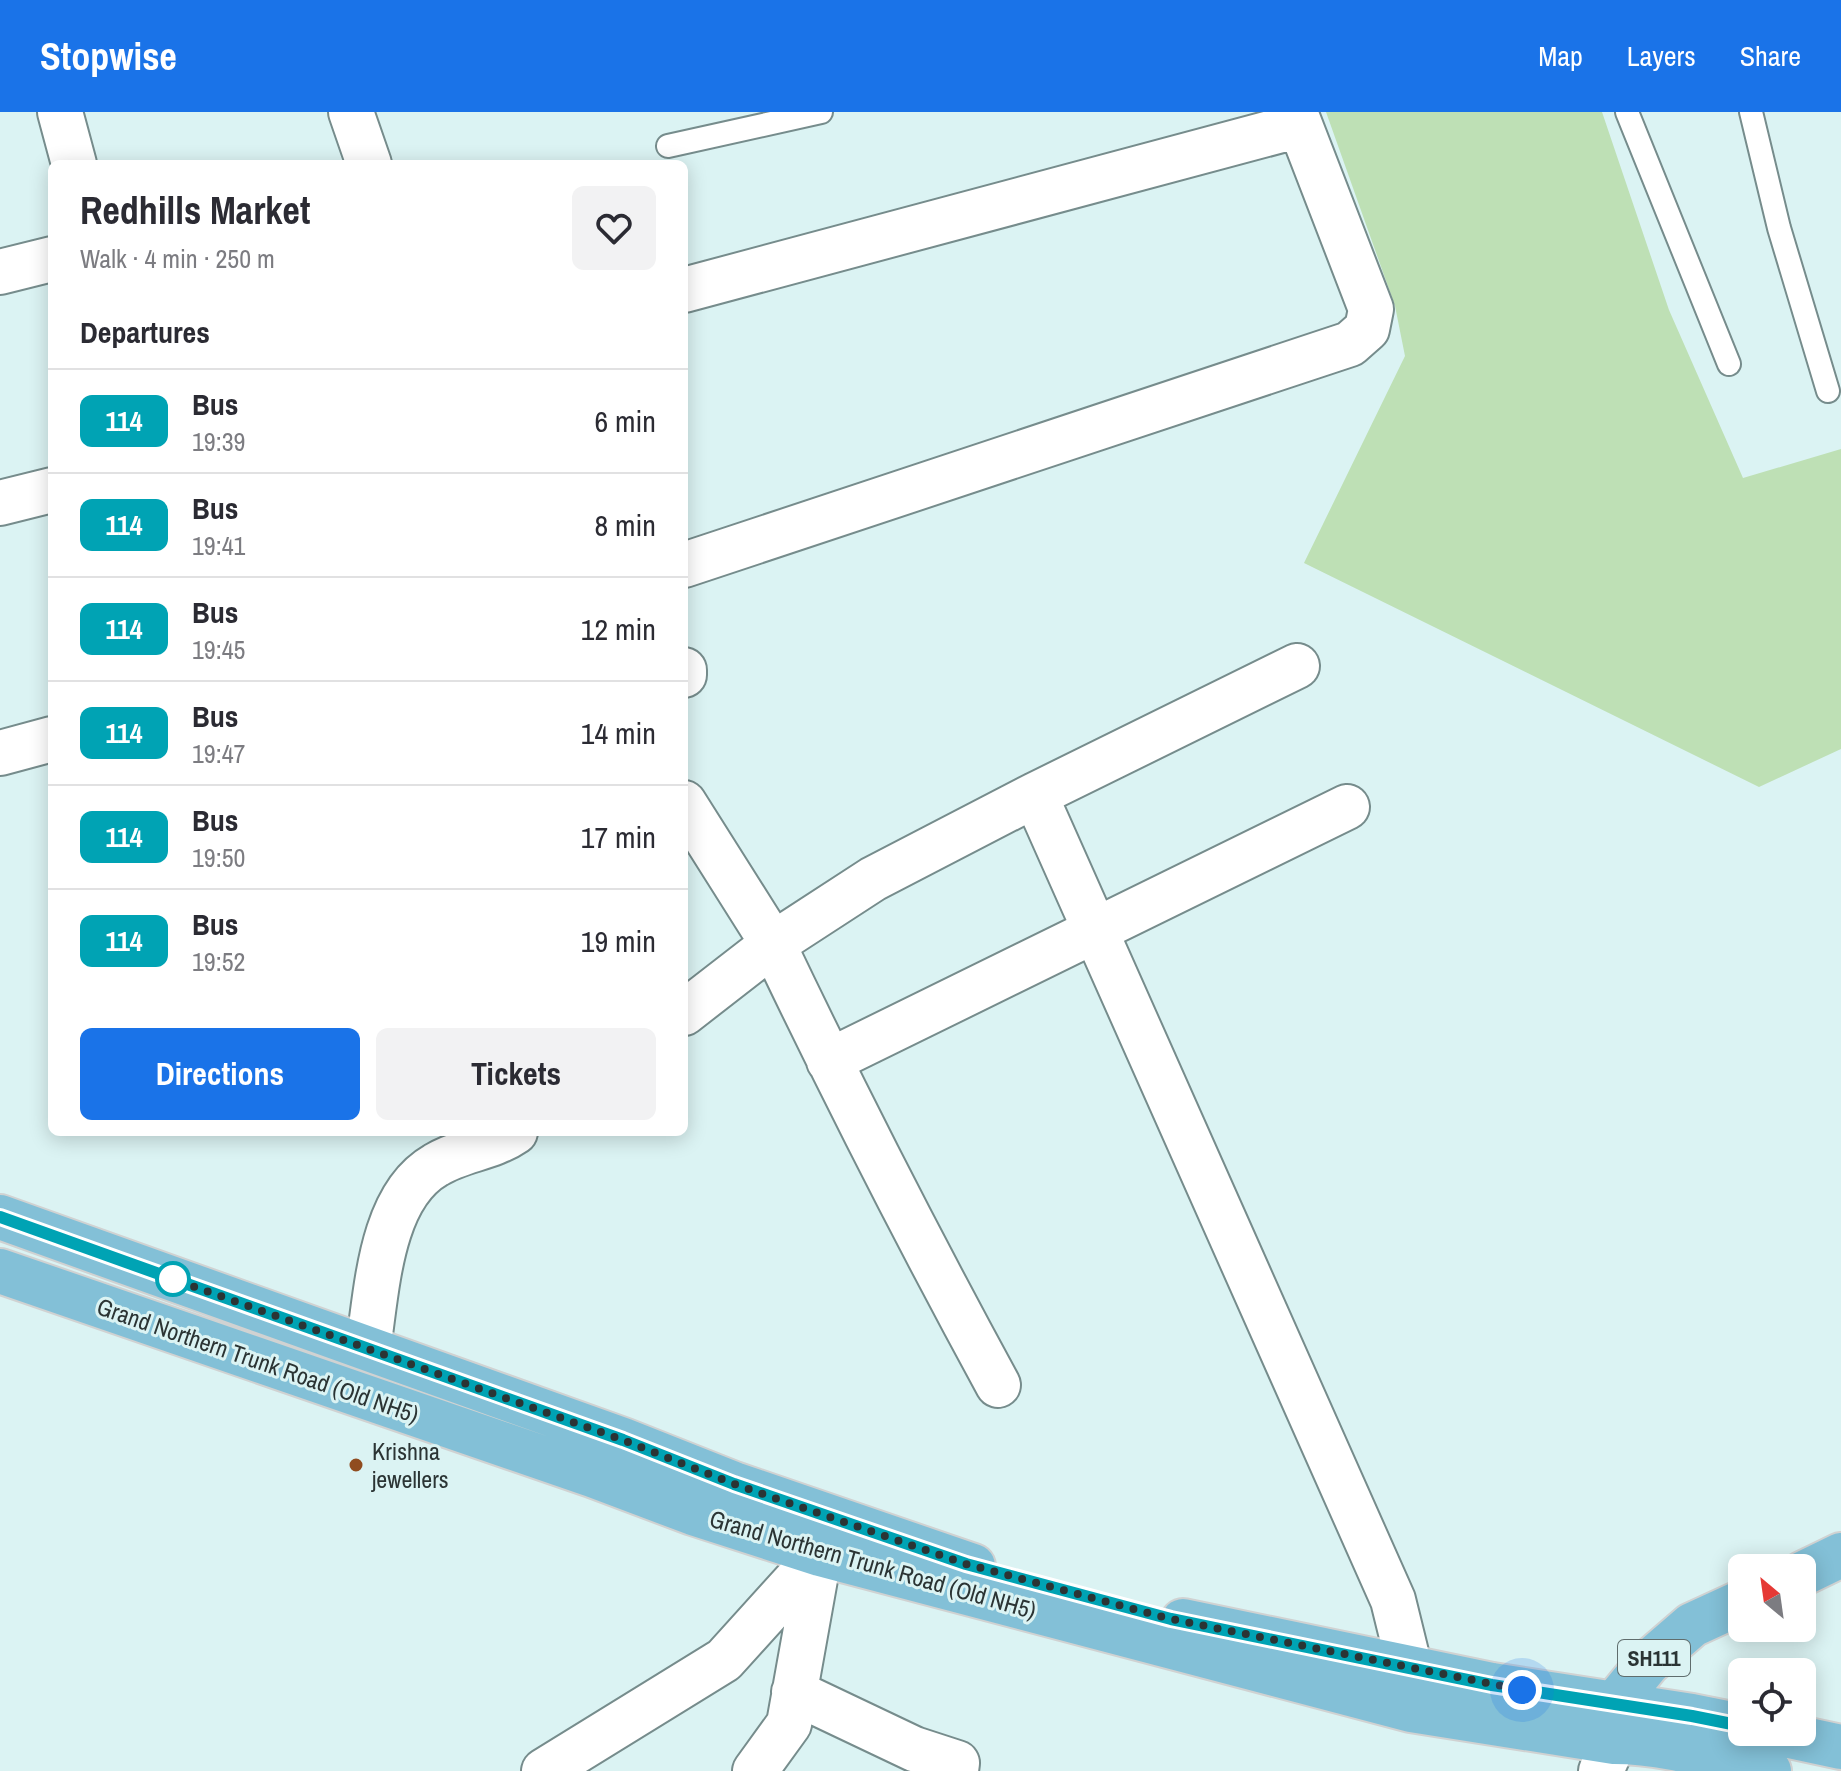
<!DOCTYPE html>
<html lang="en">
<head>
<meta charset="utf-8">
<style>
	body { margin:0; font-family:"Archivo Narrow",sans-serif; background:#f2f2f3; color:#2b2b33; height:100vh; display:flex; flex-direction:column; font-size:30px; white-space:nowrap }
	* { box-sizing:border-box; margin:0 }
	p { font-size:26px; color:#7c7c81 }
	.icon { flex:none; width:44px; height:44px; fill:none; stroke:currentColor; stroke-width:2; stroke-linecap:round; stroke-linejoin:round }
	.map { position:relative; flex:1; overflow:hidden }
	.side { position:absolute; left:48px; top:48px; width:640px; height:976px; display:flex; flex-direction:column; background:#fff; border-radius:12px; box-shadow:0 4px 20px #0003 }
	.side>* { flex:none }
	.badge { padding:0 16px; border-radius:12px; font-size:28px; line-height:52px }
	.needle { width:52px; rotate:331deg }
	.fabs { position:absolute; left:1728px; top:1442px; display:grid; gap:16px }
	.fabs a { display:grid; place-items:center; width:88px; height:88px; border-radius:12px; background:#fff; box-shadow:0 4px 20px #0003; font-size:40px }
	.you { position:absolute; width:40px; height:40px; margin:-20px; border:6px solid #fff; border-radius:50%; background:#1a73e8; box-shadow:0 0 0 12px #1a73e833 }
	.map>.badge { position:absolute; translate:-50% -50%; box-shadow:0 0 0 4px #fff }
	h2 { padding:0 32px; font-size:30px; line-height:72px }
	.round { display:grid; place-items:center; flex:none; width:84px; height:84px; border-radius:12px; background:#f2f2f3 }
	.overview { display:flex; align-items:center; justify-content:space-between; height:136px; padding:0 32px }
	h1 { font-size:38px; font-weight:700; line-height:60px }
	.action { display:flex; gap:16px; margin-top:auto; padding:16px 32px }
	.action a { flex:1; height:92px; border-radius:12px; background:#1a73e8; color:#fff; font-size:32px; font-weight:700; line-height:92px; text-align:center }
	.action a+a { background:#f2f2f3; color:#2b2b33 }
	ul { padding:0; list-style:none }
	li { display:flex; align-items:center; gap:24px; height:104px; padding:0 32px; border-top:2px solid #e1e1e2 }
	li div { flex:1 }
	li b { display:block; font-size:30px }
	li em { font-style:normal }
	li .badge { min-width:88px; font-weight:700; text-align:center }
	header { display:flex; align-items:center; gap:48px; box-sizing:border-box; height:112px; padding:0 40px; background:#1a73e8; color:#fff }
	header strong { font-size:38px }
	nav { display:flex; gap:44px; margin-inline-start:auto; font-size:28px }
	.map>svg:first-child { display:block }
	.green { fill:#bee0b5 }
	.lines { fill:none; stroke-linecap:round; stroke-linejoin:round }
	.lane-casing { stroke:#768c8c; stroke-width:26 }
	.street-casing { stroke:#768c8c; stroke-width:48 }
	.primary-casing { stroke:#d0d2d2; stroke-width:48 }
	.lane { stroke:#fff; stroke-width:22 }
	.street { stroke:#fff; stroke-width:44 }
	.primary { stroke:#83c0d7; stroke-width:44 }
	.line-casing { stroke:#fff; stroke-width:18 }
	.line { stroke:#00a3b4; stroke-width:12 }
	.walk { stroke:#2b3434; stroke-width:8; stroke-dasharray:0 14.4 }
	.stop-dot { fill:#fff; stroke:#00a3b4; stroke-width:4 }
	.poi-dot { fill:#904c1f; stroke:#dbf3f3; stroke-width:3 }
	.labels { text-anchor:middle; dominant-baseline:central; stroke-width:6; stroke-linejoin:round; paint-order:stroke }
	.shield { fill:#dbf3f3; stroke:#606d6d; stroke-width:2 }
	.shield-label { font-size:22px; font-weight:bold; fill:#2b3434 }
	.street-label { font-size:24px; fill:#2b3434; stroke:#dbf3f3 }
	.poi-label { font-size:24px; fill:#2b3434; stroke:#dbf3f3; text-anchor:start }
</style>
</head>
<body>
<header>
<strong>Stopwise</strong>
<nav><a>Map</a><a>Layers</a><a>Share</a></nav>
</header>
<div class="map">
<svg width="1841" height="1659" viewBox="0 0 1841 1659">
	<rect width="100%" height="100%" fill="#dbf3f3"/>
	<path class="green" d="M1326,0H1602L1669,198L1743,366L1841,337V637L1759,675L1304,451L1405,244L1395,194Z"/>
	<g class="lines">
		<defs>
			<path id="lane" d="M1627,0L1729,252
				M1751,0L1779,116L1828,279
				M668,34L821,0"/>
			<path id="street" d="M60,0L74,52
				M351,0L369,52
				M0,160L52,147
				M684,178L1300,13
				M0,391L52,378
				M684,453L1350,232L1367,217L1371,197L1295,0
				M684,558V563
				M0,641L52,627
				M1035,683L1393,1488L1410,1557L1411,1592
				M684,691L773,832L684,901
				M829,949L1347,695
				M368,1236C377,1179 380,1085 436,1053C460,1038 492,1036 515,1020
				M998,1273C919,1128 844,981 773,832L873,767L1035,683L1297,554
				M794,1580L914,1637L957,1651L956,1659
				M544,1659L724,1548L820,1442
				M755,1659L789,1612L820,1439
				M1601,1659L1614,1630"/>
			<path id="primary" d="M0,1105L623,1328L734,1372L973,1454
				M0,1159L592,1363L693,1401L820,1442L1411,1598L1614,1630C1668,1630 1717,1647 1769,1659
				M1802,1462L1841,1443
				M1183,1509L1492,1573L1692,1604L1742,1614
				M1598,1612L1648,1551L1692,1513L1742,1490
				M1771,1620L1841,1635"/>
		</defs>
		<use href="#lane" class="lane-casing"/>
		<use href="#street" class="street-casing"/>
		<use href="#primary" class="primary-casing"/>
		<use href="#lane" class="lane"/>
		<use href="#street" class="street"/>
		<use href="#primary" class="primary"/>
	</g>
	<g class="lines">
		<defs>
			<path id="line" d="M0,1105L623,1328L734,1372L966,1452L1171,1507L1492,1573L1692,1604L1742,1614"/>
		</defs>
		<use href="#line" class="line-casing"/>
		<use href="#line" class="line"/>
		<path class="walk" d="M173,1167L170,1166L623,1328L734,1372L966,1452L1171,1507L1522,1578"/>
	</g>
	<circle class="stop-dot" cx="173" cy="1167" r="16"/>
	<circle class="poi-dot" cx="356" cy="1353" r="8"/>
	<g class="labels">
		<rect class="shield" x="1618" y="1528" width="72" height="36" rx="6"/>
		<g class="shield-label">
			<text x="1654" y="1546">SH111</text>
		</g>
		<g class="street-label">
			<text transform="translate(258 1248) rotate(19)">Grand Northern Trunk Road (Old NH5)</text>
			<text transform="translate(873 1452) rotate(16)">Grand Northern Trunk Road (Old NH5)</text>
		</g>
		<g class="poi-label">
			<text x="372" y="1339">Krishna<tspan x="372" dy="28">jewellers</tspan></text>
		</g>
	</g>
</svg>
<div class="fabs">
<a><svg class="needle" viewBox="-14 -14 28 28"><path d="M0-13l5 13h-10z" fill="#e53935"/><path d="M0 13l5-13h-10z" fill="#7c7c81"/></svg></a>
<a><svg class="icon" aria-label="locate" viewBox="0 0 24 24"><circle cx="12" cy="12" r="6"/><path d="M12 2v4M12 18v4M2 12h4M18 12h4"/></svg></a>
</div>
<div class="you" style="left:1522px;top:1578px"></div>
<section class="side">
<div class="overview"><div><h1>Redhills Market</h1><p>Walk · 4 min · 250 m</p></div><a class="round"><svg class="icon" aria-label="heart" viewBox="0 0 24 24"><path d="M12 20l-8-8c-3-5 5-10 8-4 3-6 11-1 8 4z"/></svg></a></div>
<h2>Departures</h2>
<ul>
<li><span class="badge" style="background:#00a3b4;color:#fff">114</span><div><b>Bus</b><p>19:39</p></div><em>6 min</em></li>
<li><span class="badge" style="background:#00a3b4;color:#fff">114</span><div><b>Bus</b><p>19:41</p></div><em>8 min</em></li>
<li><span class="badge" style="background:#00a3b4;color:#fff">114</span><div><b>Bus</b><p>19:45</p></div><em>12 min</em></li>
<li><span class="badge" style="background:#00a3b4;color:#fff">114</span><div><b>Bus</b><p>19:47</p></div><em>14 min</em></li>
<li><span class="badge" style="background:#00a3b4;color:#fff">114</span><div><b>Bus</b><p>19:50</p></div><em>17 min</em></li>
<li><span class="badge" style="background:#00a3b4;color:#fff">114</span><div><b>Bus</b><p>19:52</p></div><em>19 min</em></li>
</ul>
<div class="action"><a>Directions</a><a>Tickets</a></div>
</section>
</div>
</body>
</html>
